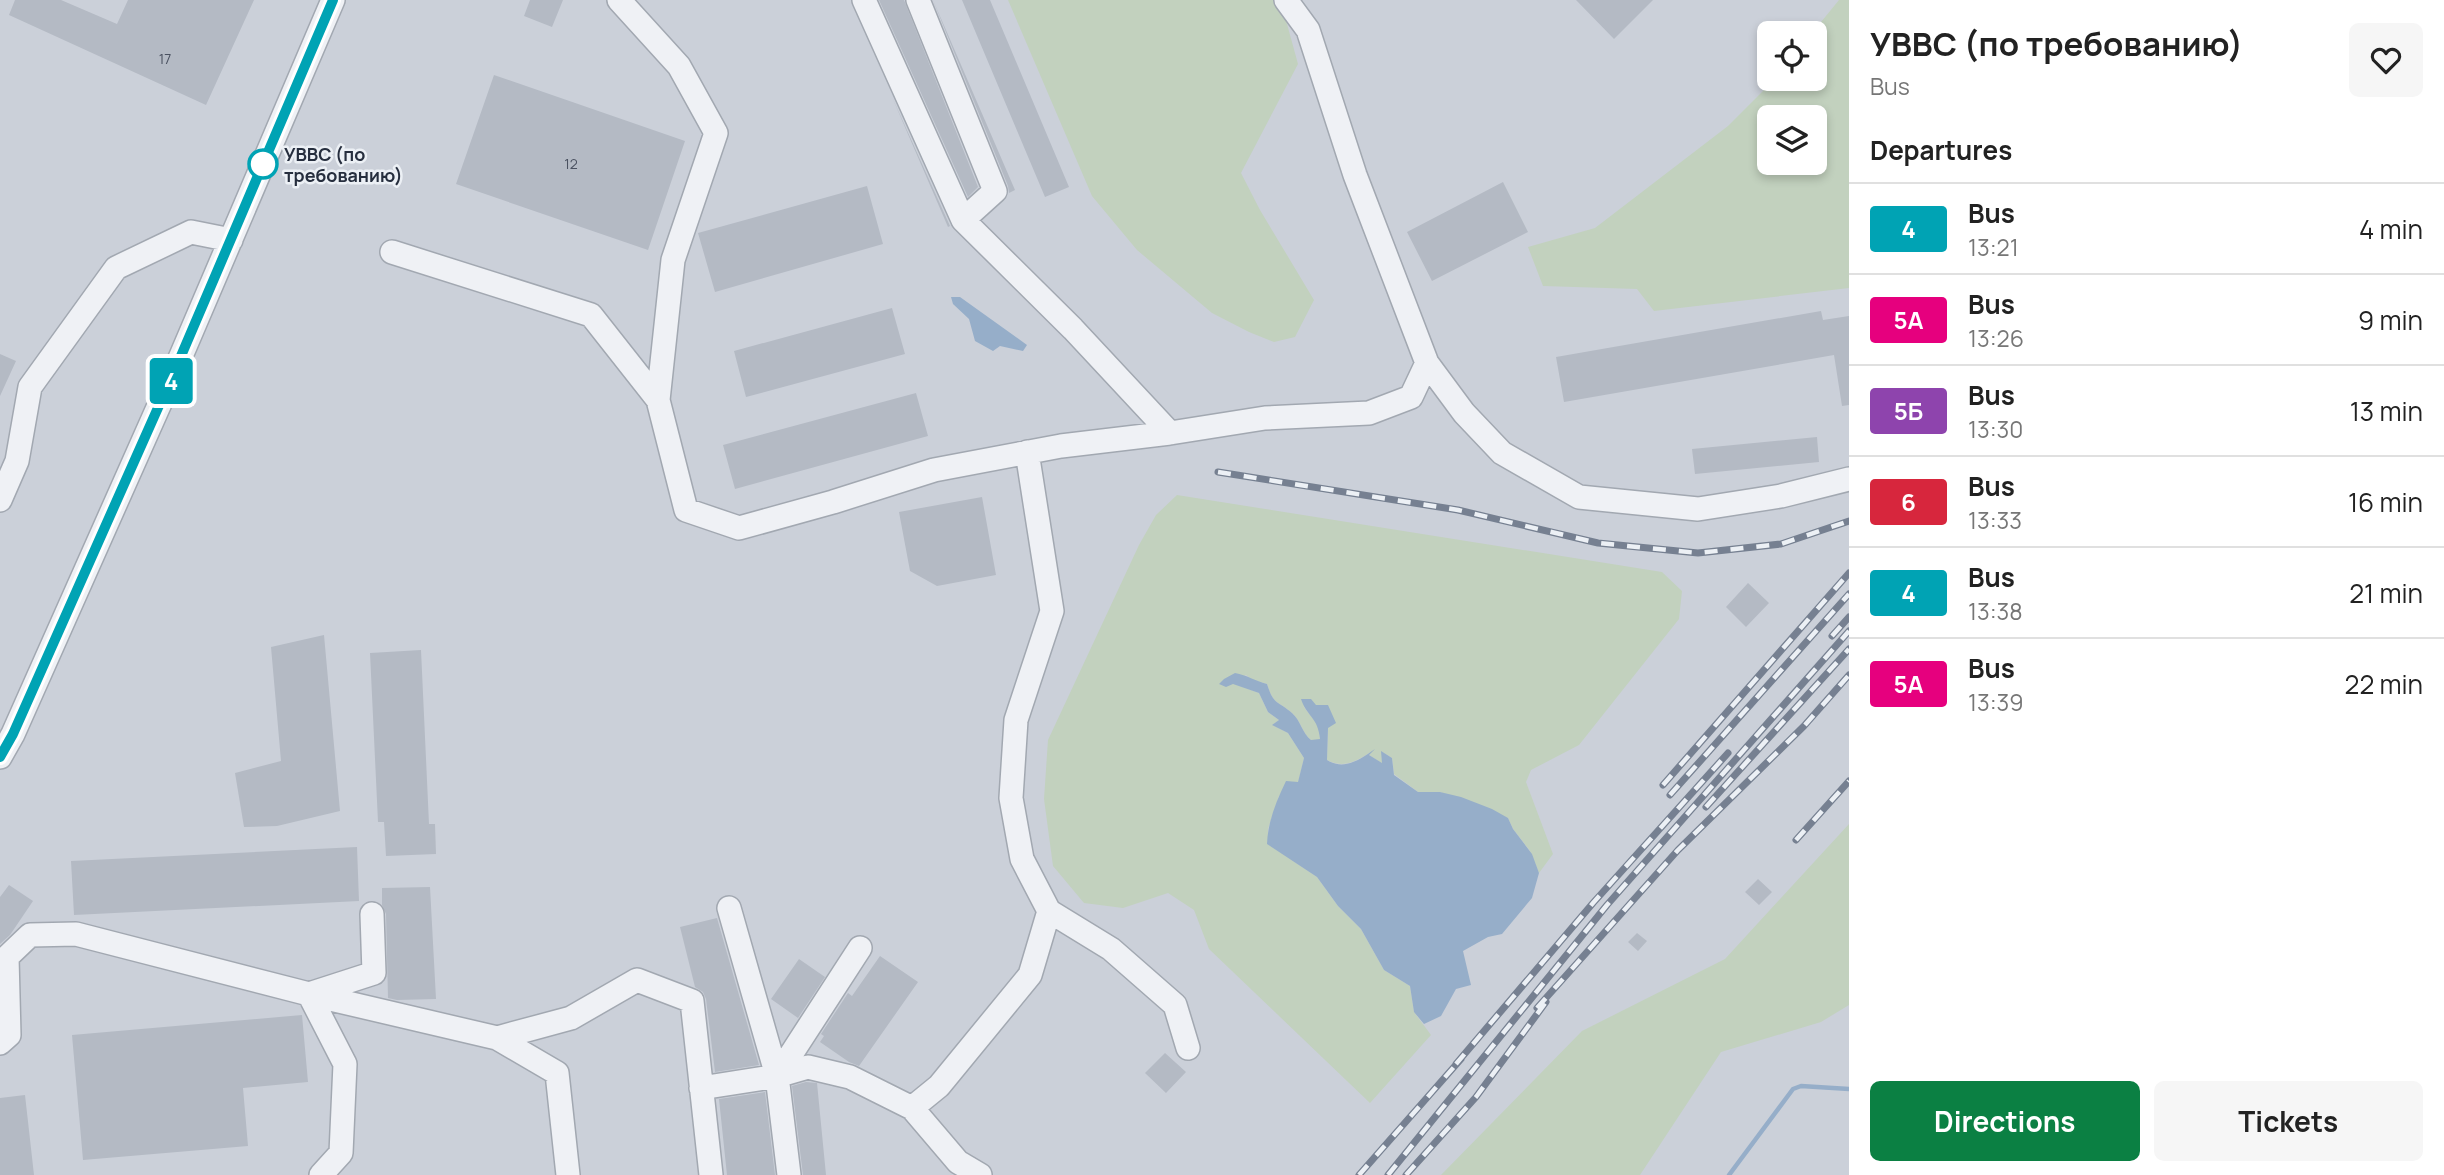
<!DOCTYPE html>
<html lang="en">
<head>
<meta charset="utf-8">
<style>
	body { margin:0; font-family:Manrope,sans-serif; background:#f6f6f6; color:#222; height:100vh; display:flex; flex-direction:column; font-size:26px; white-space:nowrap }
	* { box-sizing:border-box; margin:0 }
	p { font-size:23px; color:#767676 }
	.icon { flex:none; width:38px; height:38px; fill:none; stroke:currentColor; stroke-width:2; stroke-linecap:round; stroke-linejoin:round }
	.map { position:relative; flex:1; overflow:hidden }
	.drawer { display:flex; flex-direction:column; background:#fff; width:595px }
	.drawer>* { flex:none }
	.badge { padding:0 14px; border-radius:5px; font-size:24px; line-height:46px }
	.fabs { position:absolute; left:1757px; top:21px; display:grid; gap:14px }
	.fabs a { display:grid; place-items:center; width:70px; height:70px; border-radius:10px; background:#fff; box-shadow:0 4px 10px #0003; font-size:35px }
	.map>.badge { position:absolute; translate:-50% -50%; box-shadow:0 0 0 4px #fff }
	h2 { padding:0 21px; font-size:26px; line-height:63px }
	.round { display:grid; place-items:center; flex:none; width:74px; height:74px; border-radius:10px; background:#f6f6f6 }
	.overview { display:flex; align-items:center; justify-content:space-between; height:119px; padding:0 21px }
	h1 { font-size:33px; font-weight:700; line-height:52px }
	.action { display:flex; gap:14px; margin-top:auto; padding:14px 21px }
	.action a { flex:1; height:80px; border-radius:10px; background:#0b8043; color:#fff; font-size:28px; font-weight:700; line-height:80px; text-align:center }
	.action a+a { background:#f6f6f6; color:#222 }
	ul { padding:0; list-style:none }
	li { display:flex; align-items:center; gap:21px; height:91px; padding:0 21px; border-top:2px solid #e0e0e0 }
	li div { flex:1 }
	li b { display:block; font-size:26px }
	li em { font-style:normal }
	li .badge { min-width:77px; font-weight:700; text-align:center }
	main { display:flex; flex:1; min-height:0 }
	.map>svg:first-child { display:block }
	.built { fill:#cbd0d9; fill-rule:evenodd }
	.green { fill:#c2d1be; fill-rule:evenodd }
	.water { fill:#96aec9 }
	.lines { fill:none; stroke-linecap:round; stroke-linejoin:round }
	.stream { stroke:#96aec9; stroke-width:4.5 }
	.building { fill:#b4bac4 }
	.minor-casing { stroke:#a2a8b1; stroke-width:26 }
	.minor { stroke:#eff1f5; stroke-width:23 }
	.rail-casing { stroke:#768091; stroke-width:7 }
	.rail { stroke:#ecf0f5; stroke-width:4.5; stroke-dasharray:13; stroke-linecap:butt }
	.line-casing { stroke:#fff; stroke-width:16 }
	.line { stroke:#00a3b4; stroke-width:10 }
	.stop-dot { fill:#fff; stroke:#00a3b4; stroke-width:3.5 }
	.labels { text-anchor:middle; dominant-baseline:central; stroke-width:5; stroke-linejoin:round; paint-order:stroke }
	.number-label { font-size:14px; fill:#4a5160 }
	.stop-label { font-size:18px; font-weight:bold; fill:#262e3e; stroke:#ecf0f5; text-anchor:start }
</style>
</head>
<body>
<main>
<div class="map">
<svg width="1849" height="1175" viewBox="0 0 1849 1175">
	<rect width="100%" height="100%" fill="#dde1e7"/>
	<path class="built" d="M0,0H1849V1175H0ZM1769,33H1815V79H1769ZM1769,117H1815V163H1769Z"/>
	<path class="green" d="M1008,0H1274L1284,13L1298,64L1241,173L1260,210L1314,300L1295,337L1274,342L1249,332L1212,313L1137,250L1092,196Z
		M1839,0H1849V288L1654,311L1637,289L1543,286L1528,247L1595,228L1728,126L1775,79H1815V33H1812ZM1815,117V163H1769V117Z
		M1177,495L1662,572L1682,591L1679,619L1579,745L1531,770L1526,782L1553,854L1539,873L1530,851L1513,829L1508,818L1440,792H1418L1394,774L1392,758L1382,752L1383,764L1369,755L1371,752C1357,761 1343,769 1327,760L1328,728L1303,706L1319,726L1320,740H1311C1302,733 1301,721 1292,713C1277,700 1274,706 1267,684L1252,680L1246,675L1232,683L1259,693L1268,712L1279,720L1273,725L1288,733L1304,758L1298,783L1279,796L1268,829V844L1317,877L1338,906L1361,929L1384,970L1410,986L1414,1012L1431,1035L1370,1103L1209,949L1194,910L1168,893L1123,908L1084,903L1053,866L1044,799L1048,740L1139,545L1156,515Z
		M1849,824V1005L1821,1022L1721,1052L1640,1175H1441L1582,1031L1725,959Z"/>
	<path class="water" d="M951,297H960L1027,345L1023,351L1000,346L993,351L975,341L969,319L953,304Z
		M1235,673C1247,675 1255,681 1267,684C1274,706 1277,700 1292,713C1301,721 1302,733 1311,740L1320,739C1318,717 1307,717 1301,699H1311L1316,705H1328L1336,723L1328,728L1327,760C1344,771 1361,759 1375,749L1369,755L1382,763L1381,751L1392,758L1394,775L1418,792H1440L1461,797L1492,809L1508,818L1513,829L1532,854L1539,873L1532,898L1502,934L1488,937L1463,951L1471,985L1456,989L1441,1016L1424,1024L1414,1012L1410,986L1384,970L1361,929L1338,906L1317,877L1267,844C1268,821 1276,802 1286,781L1298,782L1304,758L1288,733L1272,725L1279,720L1268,712L1259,693L1233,684L1226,687L1219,684L1224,679Z"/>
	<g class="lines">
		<path class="stream" d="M1729,1175L1793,1089L1801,1086L1849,1089"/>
	</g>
	<path class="building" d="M15,0H61L117,24L128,0H254L206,105L9,15Z
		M530,0H563L552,27L524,16Z
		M879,0H904L978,187L968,197Z
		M933,0L1015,190L1009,193L1008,186Z
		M962,0H990L1069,187L1045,197Z
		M1576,0H1653L1614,39Z
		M494,75L685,141L648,250L456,184Z
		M892,97L950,226L948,227Z
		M1503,182L1528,232L1432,281L1407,232Z
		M867,186L883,244L715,292L698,233Z
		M892,308L905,354L746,397L734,351Z
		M1821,311L1823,320L1849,316V405L1842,406L1834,355L1564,402L1556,357Z
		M0,354L16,361L0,396Z
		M916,393L928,436L735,489L723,445Z
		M1817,437L1819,462L1695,474L1692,449Z
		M982,497L996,575L937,586L910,571L899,512Z
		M1748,583L1769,603L1746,627L1726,607Z
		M324,635L340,811L277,826L244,827L235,773L281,761L271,647Z
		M421,650L429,824H435L436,854L386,856L384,822H378L370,653Z
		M357,847L359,901L74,915L71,861Z
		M1758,879L1772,892L1759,905L1745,892Z
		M9,885L33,901L10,935L0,944V897Z
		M430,887L436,999L397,1000L388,998L386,914L382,905V888Z
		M717,918L759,1065L715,1072L706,999L703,992L695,987L680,927Z
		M1637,933L1647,941L1638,951L1628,942Z
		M880,956L918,982L859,1066L849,1062L820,1042L824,1036L821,1034L848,993L852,996Z
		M799,959L825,977L798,1018L771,999Z
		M302,1015L308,1082L243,1088L248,1146L83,1160L72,1035Z
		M1165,1053L1186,1072L1166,1093L1145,1073Z
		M806,1082L817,1083L826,1175H803L792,1086Z
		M765,1092L775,1175H727L719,1099Z
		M25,1095L34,1175H0V1098Z"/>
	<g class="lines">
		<defs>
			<path id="minor" d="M619,0L679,66L716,133L673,260L658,400
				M864,0L963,220L1073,329L1170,433
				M918,0L995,191L963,220
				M1286,0L1308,30L1355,175L1427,363L1464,413L1502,453L1579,497L1698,509L1781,496L1849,479
				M392,252L591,315L658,400L686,510L739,528L833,502L934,470L1061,446L1170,433L1265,418L1369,413L1411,397L1427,363
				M0,500L17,461L30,387L116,268L191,232L231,240
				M0,757L13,734L181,356L333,0
				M729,908L777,1076L789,1175
				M1049,911L1111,949L1175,1005L1188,1048
				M309,994L345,1064L341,1153L321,1175
				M309,994L374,973L372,914
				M497,1038L571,1018L637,980L692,1001L711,1175
				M0,1043L9,1035L7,957L30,935L76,934L309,994L497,1038L557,1073L568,1175
				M777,1076L860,948
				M701,1088L777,1076L808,1067L850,1077L912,1108L958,1162L980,1175
				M912,1108L939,1086L1030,975L1049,911L1022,859L1011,798L1016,720L1052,611L1027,452"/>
		</defs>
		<use href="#minor" class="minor-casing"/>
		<use href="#minor" class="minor"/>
		<defs>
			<path id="rail" d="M1218,472L1458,510L1598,543L1698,553L1781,544L1849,521
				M1832,636L1849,617
				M1663,785L1849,573
				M1670,795L1849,594
				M1706,807L1849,649
				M1796,840L1849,781
				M1537,1008L1678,850L1804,726L1849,675
				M1456,1064L1593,903L1728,753
				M1359,1175L1461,1059
				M1388,1175L1607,905L1849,631
				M1406,1175L1476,1097L1546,1002"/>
		</defs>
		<use href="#rail" class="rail-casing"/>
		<use href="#rail" class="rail"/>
	</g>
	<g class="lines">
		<defs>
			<path id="line" d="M0,757L13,734L181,356L333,0"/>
		</defs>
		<use href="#line" class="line-casing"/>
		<use href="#line" class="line"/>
	</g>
	<circle class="stop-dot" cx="263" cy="164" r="14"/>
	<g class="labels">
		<g class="number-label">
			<text x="165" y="58">17</text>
			<text x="571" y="163">12</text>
		</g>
		<g class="stop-label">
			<text x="284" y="154">УВВС (по<tspan x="284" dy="21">требованию)</tspan></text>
		</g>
	</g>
</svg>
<div class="fabs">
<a><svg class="icon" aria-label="locate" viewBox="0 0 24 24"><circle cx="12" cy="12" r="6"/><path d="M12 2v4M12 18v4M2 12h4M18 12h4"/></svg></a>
<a><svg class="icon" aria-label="layers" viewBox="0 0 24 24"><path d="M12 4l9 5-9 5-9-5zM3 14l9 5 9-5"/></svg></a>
</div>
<b class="badge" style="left:171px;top:381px;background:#00a3b4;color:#fff">4</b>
</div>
<section class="drawer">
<div class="overview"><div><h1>УВВС (по требованию)</h1><p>Bus</p></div><a class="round"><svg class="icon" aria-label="heart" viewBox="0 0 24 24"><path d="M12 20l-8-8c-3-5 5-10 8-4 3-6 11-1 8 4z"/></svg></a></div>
<h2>Departures</h2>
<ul>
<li><span class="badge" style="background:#00a3b4;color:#fff">4</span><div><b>Bus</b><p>13:21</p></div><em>4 min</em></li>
<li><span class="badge" style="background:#e6007e;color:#fff">5А</span><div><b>Bus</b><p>13:26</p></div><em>9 min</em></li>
<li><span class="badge" style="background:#8e44ad;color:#fff">5Б</span><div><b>Bus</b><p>13:30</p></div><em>13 min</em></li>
<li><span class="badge" style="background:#d7263d;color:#fff">6</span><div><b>Bus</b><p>13:33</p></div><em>16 min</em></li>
<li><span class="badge" style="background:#00a3b4;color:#fff">4</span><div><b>Bus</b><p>13:38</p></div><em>21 min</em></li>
<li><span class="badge" style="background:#e6007e;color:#fff">5А</span><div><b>Bus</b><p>13:39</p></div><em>22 min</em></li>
</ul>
<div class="action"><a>Directions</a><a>Tickets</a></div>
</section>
</main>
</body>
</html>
